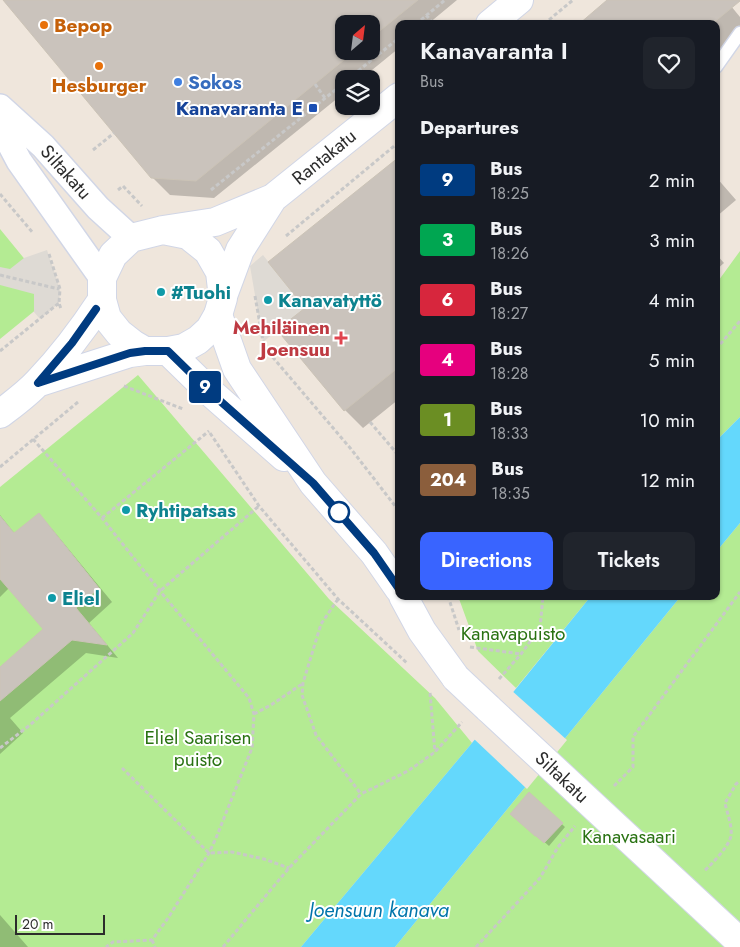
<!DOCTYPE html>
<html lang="en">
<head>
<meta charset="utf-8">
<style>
	body { margin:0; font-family:Jost,sans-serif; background:#20242c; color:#f1f3f6; height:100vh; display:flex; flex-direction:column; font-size:19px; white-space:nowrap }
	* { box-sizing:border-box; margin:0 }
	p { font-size:16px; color:#9ea1a6 }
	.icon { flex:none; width:28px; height:28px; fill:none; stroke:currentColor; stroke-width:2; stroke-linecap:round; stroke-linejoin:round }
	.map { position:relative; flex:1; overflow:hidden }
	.sheet { position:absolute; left:395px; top:20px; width:325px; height:580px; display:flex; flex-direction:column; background:#171b24; border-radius:10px; box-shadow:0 1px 4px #0004 }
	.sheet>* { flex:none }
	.badge { padding:0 10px; border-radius:4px; font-size:18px; line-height:32px }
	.needle { width:32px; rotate:28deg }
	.controls { position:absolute; left:335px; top:15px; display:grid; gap:10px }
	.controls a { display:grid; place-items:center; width:45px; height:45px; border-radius:10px; background:#171b24; box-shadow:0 1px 4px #0004; font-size:25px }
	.scale { position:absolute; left:15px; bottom:12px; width:90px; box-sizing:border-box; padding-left:5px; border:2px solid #2c2c2c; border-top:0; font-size:14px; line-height:18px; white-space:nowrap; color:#2c2c2c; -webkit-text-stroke:4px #fff; paint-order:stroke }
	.map>.badge { position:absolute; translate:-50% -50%; box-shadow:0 0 0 2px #fff }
	h2 { padding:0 25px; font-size:19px; line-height:45px }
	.round { display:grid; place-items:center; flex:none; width:52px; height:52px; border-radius:10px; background:#20242c }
	.headline { display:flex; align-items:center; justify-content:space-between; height:85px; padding:0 25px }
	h1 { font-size:24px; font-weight:600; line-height:38px }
	.primary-button { display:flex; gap:10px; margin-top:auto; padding:10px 25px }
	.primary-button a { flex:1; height:58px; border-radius:10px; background:#3964ff; color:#fff; font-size:20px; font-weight:600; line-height:58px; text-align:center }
	.primary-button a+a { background:#20242c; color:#f1f3f6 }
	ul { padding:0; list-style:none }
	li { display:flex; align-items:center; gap:15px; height:60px; padding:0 25px }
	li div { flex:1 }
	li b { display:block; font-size:19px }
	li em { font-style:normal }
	li .badge { min-width:55px; font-weight:700; text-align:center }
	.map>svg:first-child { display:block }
	.green { fill:#b4eb93 }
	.plaza { fill:#dedad4 }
	.water { fill:#64d8fc }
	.pier { fill:#efe6dc }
	.shadow { fill:#0003; fill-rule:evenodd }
	.building { fill:#cac3bc; stroke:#cbc3b6 }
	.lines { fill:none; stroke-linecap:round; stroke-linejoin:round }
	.service-casing { stroke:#d1d6e6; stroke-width:15 }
	.minor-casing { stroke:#d1d6e6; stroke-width:28 }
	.tertiary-casing { stroke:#d1d6e6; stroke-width:30 }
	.secondary-casing { stroke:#d1d6e6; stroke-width:30 }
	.path { stroke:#c8c8c8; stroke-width:3; stroke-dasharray:4 2.5; stroke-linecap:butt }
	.service { stroke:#fff; stroke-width:12 }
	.minor { stroke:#fff; stroke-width:25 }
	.tertiary { stroke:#fff; stroke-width:28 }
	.secondary { stroke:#fff; stroke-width:28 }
	.tertiary-bridge-casing { stroke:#d1d6e6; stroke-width:30; stroke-linecap:butt }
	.tertiary-bridge { stroke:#fff; stroke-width:28 }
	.line-casing { stroke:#fff; stroke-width:11 }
	.line { stroke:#003b80; stroke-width:8 }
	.food-dot { fill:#e8710a; stroke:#fff; stroke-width:2 }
	.shop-dot { fill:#3f7fe0; stroke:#fff; stroke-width:2 }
	.transit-dot { fill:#1a4fb4; stroke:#fff; stroke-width:2 }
	.culture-dot { fill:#0f9aa8; stroke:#fff; stroke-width:2 }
	.health-dot { fill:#e0444e; stroke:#fff; stroke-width:2 }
	.stop-dot { fill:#fff; stroke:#003b80; stroke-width:2.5 }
	.labels { text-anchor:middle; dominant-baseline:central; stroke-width:4; stroke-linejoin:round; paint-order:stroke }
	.food-label { font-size:19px; font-weight:bold; fill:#c56008; stroke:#fff; text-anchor:start }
	.shop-label { font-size:19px; font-weight:bold; fill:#366cbe; stroke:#fff; text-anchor:start }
	.transit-label { font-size:19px; font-weight:bold; fill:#164399; stroke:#fff; text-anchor:end }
	.street-label { font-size:19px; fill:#2c2c2c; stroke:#fff }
	.culture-label { font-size:19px; font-weight:bold; fill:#0d838f; stroke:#fff; text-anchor:start }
	.health-label { font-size:19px; font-weight:bold; fill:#be3a42; stroke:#fff; text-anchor:end }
	.park-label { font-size:19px; fill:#297212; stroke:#fff }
	.water-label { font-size:20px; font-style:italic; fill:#0075ab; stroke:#fff }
</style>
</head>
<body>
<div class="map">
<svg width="740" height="947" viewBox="0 0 740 947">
	<rect width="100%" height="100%" fill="#efe6dc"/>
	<path class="green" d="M0,229L54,295L0,339Z
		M740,251V417L716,441V284Z
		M138,375L329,599L435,698L472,743L301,947H0V487Z
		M740,523V945L739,947H395L681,596H716V552Z
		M458,596H591L516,688L478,651Z"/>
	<path class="plaza" d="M47,250L60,289L59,303L40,319L34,312V294L0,285V267L10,269L24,258Z
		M263,255L305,308L263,342L250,266Z"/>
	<path class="water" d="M740,417V523L716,552V441Z
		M591,596H681L395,947H301L472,743Z"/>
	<path class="pier" d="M511,690L567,740L527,789L473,738Z"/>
	<path class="shadow" d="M5,0H457L428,24H399V48L361,79H344V93L214,198L170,195L152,177ZM344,24H371V51H344Z
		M609,0H726L740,17V33L716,52V24H581Z
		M399,158V399L363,428L345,410L279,330L307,308Z
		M716,177L736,200L716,217Z
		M716,254L724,263L716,270Z
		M0,515L15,534L39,515L52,529L112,602L89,623L118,658L86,653L10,718L23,733L0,754V669L45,630L9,588L0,597Z
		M529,794L565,827L549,846L540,838Z
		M0,915L28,947H0Z"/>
	<path class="building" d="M3,0H418L371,38V24H344V51H355L196,181L151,178Z
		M607,0H740V1L712,24H579Z
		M399,157V367L344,411L277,330L305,308L268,262Z
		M39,513L99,588L76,608L107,645L72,640L0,701V667L43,629L0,579V516L14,533Z
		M529,792L563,823L544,843L536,836H535L510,814Z"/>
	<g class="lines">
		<defs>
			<path id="service" d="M716,67L740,33"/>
			<path id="minor" d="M0,107L43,146L98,208L131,238
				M0,125L19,161L102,278"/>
			<path id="tertiary" d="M218,315L237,369L313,483L374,553L399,589
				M168,351L210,392L284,457
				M403,596L422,631L456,678
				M488,708L740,942"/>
			<path id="secondary" d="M490,24L519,0
				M163,230L188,235L208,251L220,272L223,298L218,315L210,329L198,340L184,348L168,351H145L133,344L119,333L107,318L102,300V278L113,255L131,238L163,230L215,222L273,198L399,97
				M223,296L240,250L273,198
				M37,383L130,353L145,351
				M0,414C13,404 27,394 38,382C62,357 83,329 102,300"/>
		</defs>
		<use href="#service" class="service-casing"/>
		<use href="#minor" class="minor-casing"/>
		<use href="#tertiary" class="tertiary-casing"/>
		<use href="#secondary" class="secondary-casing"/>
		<path class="path" d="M426,15L434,24
			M416,24L445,0
			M544,24L573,0
			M348,79L399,38
			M315,84L325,98
			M93,150L114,133
			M118,190L123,186L142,206
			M211,190L344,83
			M0,194L33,233
			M286,236L399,142
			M49,254L60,289L59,303L61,309
			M0,275L59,289
			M255,296L264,347L351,449L399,511
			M716,349L740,321
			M0,351L59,303
			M124,386L183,409
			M370,422L399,456
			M210,433L259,506L338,599L407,663
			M33,439L102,518L160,591L249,698L254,714L252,748L216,838L209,853L168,918L152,940L113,942L106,947
			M0,467L78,402
			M102,518L209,431
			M448,596L459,630
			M338,599L321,624L303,683L302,695L316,735L361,794
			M470,647L521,654
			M499,679L521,654L540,628L543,596
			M430,693L435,752
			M254,714L271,705L302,684
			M0,748L30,725L133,633L160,591L259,506
			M122,768L209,853L232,852L264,859L289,868
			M614,786L633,767V737L740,592
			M705,870C712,864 727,848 730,839C734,830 727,813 725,803L736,784L740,781
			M152,940L155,947
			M223,947L289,868L361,794L408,771L435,752L462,722
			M476,947L540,878L558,847L575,826"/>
		<use href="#service" class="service"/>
		<use href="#minor" class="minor"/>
		<use href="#tertiary" class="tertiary"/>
		<use href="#secondary" class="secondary"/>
		<defs>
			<path id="tertiary-bridge" d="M456,678L488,708"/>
		</defs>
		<use href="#tertiary-bridge" class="tertiary-bridge-casing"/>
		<use href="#tertiary-bridge" class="tertiary-bridge"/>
	</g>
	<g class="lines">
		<defs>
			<path id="line" d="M96,309L72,343L38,383L130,353L145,351H168L210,392L313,483L374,553L399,589"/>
		</defs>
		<use href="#line" class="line-casing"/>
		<use href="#line" class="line"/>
	</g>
	<g class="food-dot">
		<circle cx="44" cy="25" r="5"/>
		<circle cx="99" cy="66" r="5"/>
	</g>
	<circle class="shop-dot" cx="178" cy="82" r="5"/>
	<rect class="transit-dot" x="308" y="103" width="10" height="10" rx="2.5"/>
	<g class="culture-dot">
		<circle cx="161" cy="292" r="5"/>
		<circle cx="268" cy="300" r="5"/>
		<circle cx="126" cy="510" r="5"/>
		<circle cx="52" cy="598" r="5"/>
	</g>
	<path class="health-dot" d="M338.5 330.5h5v5h5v5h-5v5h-5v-5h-5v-5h5z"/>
	<circle class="stop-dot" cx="339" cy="512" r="10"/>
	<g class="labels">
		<g class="food-label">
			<text x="54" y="25">Bepop</text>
			<text x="99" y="85" text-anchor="middle">Hesburger</text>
		</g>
		<g class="shop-label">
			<text x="188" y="82">Sokos</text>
		</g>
		<g class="transit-label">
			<text x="303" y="108">Kanavaranta E</text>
		</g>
		<g class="street-label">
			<text transform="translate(324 157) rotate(-39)">Rantakatu</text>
			<text transform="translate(66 172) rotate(48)">Siltakatu</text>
			<text transform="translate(562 777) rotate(43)">Siltakatu</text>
		</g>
		<g class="culture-label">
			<text x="171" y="292">#Tuohi</text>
			<text x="278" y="300">Kanavatyttö</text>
			<text x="136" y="510">Ryhtipatsas</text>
			<text x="62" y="598">Eliel</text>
		</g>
		<g class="health-label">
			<text x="330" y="327">Mehiläinen<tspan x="330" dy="22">Joensuu</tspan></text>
		</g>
		<g class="park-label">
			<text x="513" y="633">Kanavapuisto</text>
			<text x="198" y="737">Eliel Saarisen<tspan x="198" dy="22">puisto</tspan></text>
			<text x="629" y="836">Kanavasaari</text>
		</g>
		<g class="water-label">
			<text x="379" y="910">Joensuun kanava</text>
		</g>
	</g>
</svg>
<div class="controls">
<a><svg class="needle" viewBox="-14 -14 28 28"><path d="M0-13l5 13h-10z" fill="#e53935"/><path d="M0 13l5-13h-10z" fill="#9ea1a6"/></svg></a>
<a><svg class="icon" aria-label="layers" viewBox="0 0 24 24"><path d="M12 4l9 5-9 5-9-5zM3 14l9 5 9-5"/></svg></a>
</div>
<div class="scale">20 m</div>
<b class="badge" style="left:205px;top:387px;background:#003b80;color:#fff">9</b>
<section class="sheet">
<div class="headline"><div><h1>Kanavaranta I</h1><p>Bus</p></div><a class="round"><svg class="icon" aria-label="heart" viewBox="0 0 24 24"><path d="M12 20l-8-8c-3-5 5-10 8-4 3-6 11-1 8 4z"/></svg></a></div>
<h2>Departures</h2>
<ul>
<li><span class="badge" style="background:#003b80;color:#fff">9</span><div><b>Bus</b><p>18:25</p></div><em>2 min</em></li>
<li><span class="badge" style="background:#00a651;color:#fff">3</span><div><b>Bus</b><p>18:26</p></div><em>3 min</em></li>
<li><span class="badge" style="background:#d7263d;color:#fff">6</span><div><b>Bus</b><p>18:27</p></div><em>4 min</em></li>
<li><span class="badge" style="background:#e6007e;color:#fff">4</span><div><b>Bus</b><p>18:28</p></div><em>5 min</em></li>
<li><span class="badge" style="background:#6b8e23;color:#fff">1</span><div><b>Bus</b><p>18:33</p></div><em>10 min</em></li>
<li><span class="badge" style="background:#8b5e3c;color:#fff">204</span><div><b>Bus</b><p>18:35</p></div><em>12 min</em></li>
</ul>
<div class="primary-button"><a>Directions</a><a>Tickets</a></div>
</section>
</div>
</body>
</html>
